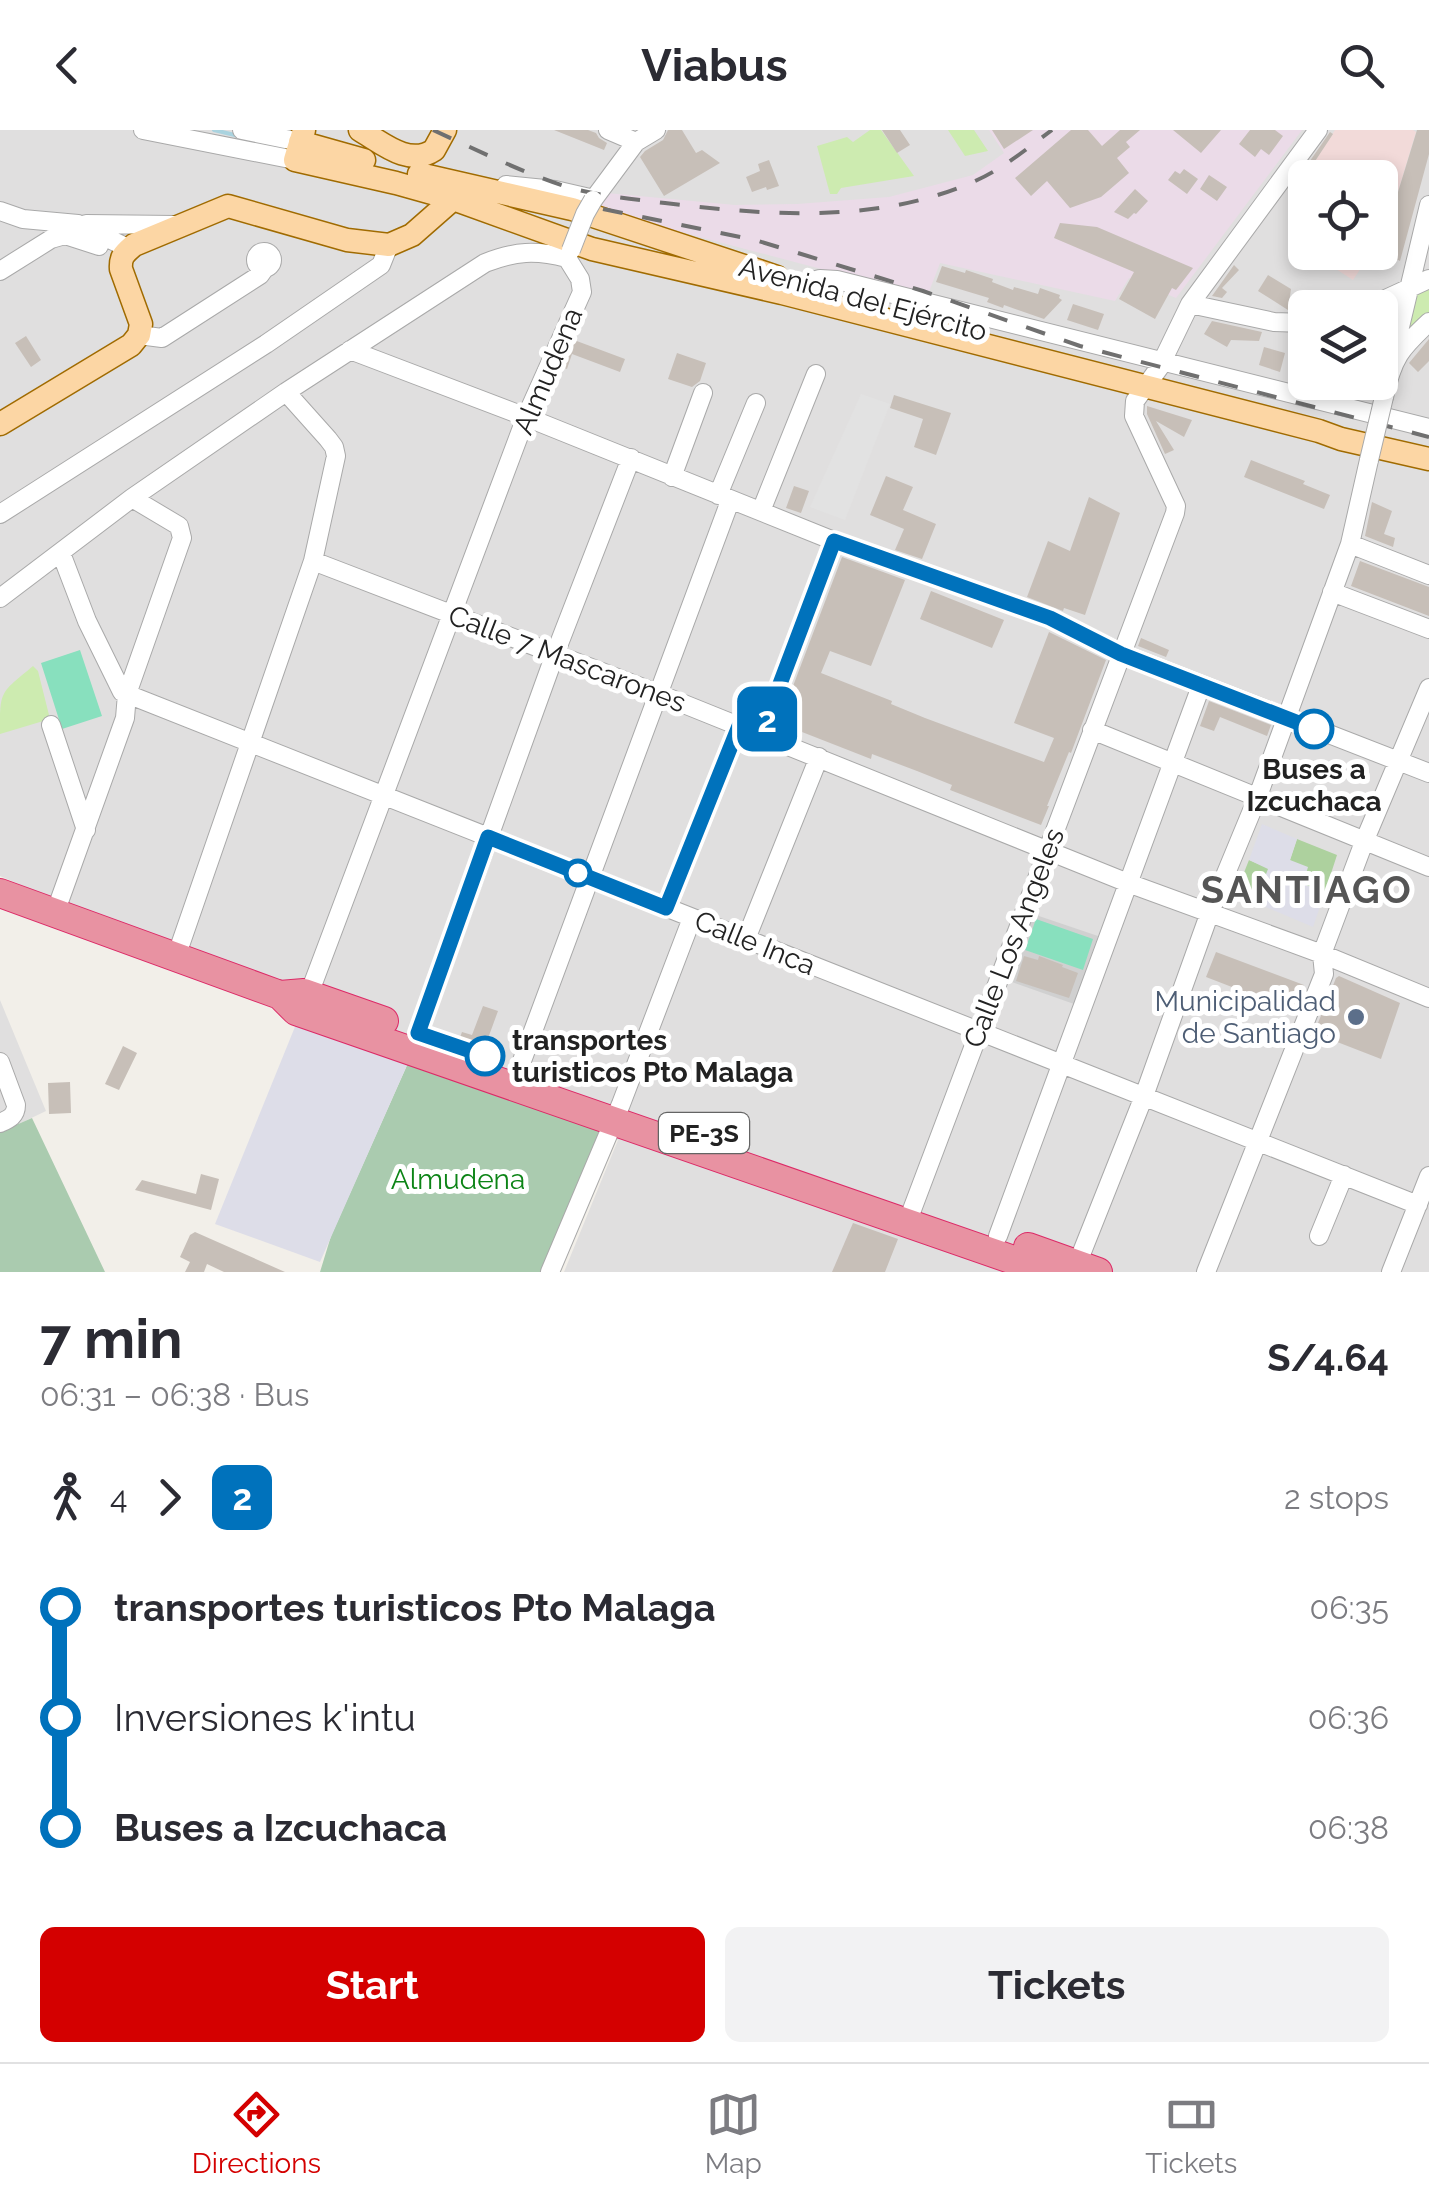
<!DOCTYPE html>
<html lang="en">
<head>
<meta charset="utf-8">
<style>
	body { margin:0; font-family:Raleway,sans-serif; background:#f2f2f3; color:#2b2b33; height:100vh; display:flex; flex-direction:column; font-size:38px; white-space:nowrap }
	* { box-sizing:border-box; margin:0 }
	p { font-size:32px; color:#7c7c81 }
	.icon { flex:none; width:55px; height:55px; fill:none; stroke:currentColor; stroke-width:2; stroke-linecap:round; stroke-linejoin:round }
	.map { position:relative; height:1142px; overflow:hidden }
	.drawer { display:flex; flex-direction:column; background:#fff; flex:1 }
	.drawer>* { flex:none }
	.badge { padding:0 20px; border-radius:15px; font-size:35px; line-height:65px }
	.buttons { position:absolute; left:1288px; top:30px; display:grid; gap:20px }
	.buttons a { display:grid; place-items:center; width:110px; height:110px; border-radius:15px; background:#fff; box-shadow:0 5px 15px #0003; font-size:50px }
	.map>.badge { position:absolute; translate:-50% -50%; box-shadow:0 0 0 5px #fff }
	.legs { display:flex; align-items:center; gap:15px; height:110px; padding:0 40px; font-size:32px }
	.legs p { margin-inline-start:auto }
	.headline { display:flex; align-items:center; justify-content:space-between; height:170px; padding:0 40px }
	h1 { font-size:55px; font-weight:700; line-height:75px }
	.button { display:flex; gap:20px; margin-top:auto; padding:20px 40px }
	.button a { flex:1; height:115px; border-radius:15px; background:#d40000; color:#fff; font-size:40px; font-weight:700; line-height:115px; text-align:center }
	.button a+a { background:#f2f2f3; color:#2b2b33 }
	ul { padding:0 40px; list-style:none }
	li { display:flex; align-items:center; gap:35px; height:110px; font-size:38px }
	li i { display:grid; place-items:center; width:15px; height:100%; margin:0 12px; background:currentColor }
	li i::after { content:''; width:25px; height:25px; margin:-12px; border:8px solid; border-radius:50%; background:#fff }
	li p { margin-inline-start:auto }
	li:first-child i { background:linear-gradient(#0000 50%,currentColor 0) }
	li:last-child i { background:linear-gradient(currentColor 50%,#0000 0) }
	header { display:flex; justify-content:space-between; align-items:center; height:130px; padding:0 40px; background:#fff; font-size:45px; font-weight:700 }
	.tab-bar { display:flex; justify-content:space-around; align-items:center; height:140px; border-top:2px solid #e1e1e2; background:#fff; font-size:28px; color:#7c7c81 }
	.tab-bar a { display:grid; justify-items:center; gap:5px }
	.tab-bar .on { color:#d40000 }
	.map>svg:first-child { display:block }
	.residential { fill:#e0dfdf; fill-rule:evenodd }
	.commercial { fill:#f2dad9 }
	.industrial { fill:#ebdbe8 }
	.religious { fill:#d0d0d0 }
	.grass { fill:#cdebb0 }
	.forest { fill:#add19e }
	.cemetery { fill:#aacbaf }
	.pitch { fill:#88e0be }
	.parking { fill:#e2e2e2 }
	.plaza { fill:#dddde8 }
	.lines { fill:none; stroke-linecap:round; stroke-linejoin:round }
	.stream { stroke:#aad3df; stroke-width:4 }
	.building { fill:#c7bfb8 }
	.minor-casing { stroke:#a9a9a9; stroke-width:20 }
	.major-casing { stroke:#a06b00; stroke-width:25 }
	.highway-casing { stroke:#dc2a67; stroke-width:30 }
	.minor { stroke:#fff; stroke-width:18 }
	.major { stroke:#fcd6a4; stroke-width:22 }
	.highway { stroke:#e892a2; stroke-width:28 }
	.rail { stroke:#707070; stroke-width:4; stroke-dasharray:20 20; stroke-linecap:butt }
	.minor-bridge-casing { stroke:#a9a9a9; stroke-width:20; stroke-linecap:butt }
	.minor-bridge { stroke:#fff; stroke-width:18 }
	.line-1-casing { stroke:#fff; stroke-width:22 }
	.line-1 { stroke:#0072bc; stroke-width:15 }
	.stop-1-dot { fill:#fff; stroke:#0072bc; stroke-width:5 }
	.service-dot { fill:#5c6f8a; stroke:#fff; stroke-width:4 }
	.labels { text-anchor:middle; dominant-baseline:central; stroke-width:10; stroke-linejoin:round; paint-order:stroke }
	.shield { fill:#fff; stroke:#646464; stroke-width:2.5 }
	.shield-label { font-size:25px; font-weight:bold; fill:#222 }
	.street-label { font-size:28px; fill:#222; stroke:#fff }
	.stop-label { font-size:28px; font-weight:bold; fill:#222; stroke:#fff }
	.service-label { font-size:28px; fill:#4e5e75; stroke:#fff; text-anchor:end }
	.park-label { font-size:28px; fill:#0c8416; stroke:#fff }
	.district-label { font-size:38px; font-weight:bold; letter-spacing:2.5px; fill:#555; stroke:#fff }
</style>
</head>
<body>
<header><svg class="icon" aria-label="back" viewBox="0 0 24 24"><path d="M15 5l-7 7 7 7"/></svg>Viabus<svg class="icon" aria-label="search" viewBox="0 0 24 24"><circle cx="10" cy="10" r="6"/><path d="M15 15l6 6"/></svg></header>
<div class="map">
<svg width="1429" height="1142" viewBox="0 0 1429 1142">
	<rect width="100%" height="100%" fill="#f2efe9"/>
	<path class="residential" d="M0,0H1429V1142H564L618,1010L0,746ZM1305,48H1380V122H1305ZM1305,178H1380V252H1305Z
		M0,870L46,981L0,1003Z"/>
	<path class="commercial" d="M1335,0H1413L1416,2L1387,98L1380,109V48H1305V61L1298,57Z
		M1311,123H1371L1353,150Z"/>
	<path class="industrial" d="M989,0H1302L1176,168L1129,148L1115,171L940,133L927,167L598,80L607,63L735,75L797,74L889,67L973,45L1004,23Z"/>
	<path class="religious" d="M1033,784L1098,806L1074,874L1009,851Z"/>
	<path class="grass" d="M870,0H881L914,46L841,58L837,64H830L817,16L847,7L853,12Z
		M948,0H974L988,21L965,26Z
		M1429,157V185L1406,206L1416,163Z
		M33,536L38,541L50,589L0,604C0,559 0,564 33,536Z"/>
	<path class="forest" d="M1297,709L1337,725L1325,762L1302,754L1290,730Z
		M1249,730L1268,738V759L1261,775L1235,765Z"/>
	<path class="cemetery" d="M408,933L609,1001L550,1142H320L331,1106Z
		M32,988L105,1142H0V1002Z"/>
	<path class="pitch" d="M80,520L102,586L62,599L41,533Z
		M1036,789L1093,809L1083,840L1025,820Z"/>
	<path class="parking" d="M861,264L890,274L845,390L810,377Z"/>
	<path class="plaza" d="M1262,694L1297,709L1290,730L1308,737L1303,754L1325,762L1313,797L1261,775L1267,760L1261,757L1268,739L1249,730Z
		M301,882L408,933L320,1132L215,1094Z"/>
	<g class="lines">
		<path class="stream" d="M214,0L239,6"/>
	</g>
	<path class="building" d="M554,0H588L596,3L599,8L607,13L604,20Z
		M668,0H682L696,23L702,20L720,33L664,66L640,27L645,21L663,10Z
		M882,0H900L910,15L897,23Z
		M992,0H1033L1004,19Z
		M1071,0H1088L1102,16L1120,0H1140L1126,12L1130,17L1117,28L1129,43L1101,67L1070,78L1047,51L1031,66L1015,48Z
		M1173,0H1221L1201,23Z
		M1250,0H1275L1283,6L1269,25L1261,19L1255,27L1239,14Z
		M1417,0H1429V24L1400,131L1380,120V109L1387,98Z
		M1330,2L1333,4L1298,57L1294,54Z
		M769,30L779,56L767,60L766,57L752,62L746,47L760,41L758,34Z
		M1184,39L1198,49L1187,64L1168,50L1175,41L1180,44Z
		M1209,45L1227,57L1217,71L1200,59Z
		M1135,59L1148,71L1136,84L1134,83L1128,89L1114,82Z
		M1060,93L1097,97L1193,138L1176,160L1172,158L1155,189L1119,169L1134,142L1054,108Z
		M1234,135L1239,140L1222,158L1227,162L1222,168L1212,166Z
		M942,136L965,143L966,140L993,149L992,152L1013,160L1014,157L1038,164L1040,158L1060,165L1059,168L1062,170L1044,189L1004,175L1003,178L987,172L989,168L936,152Z
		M1268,145L1291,159L1288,180L1258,161Z
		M1073,174L1104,184L1098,200L1067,190Z
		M1212,191L1262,202L1259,211L1231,210L1227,217L1204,204Z
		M26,206L41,230L31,237L15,213Z
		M1429,209V231L1418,242L1409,233Z
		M574,210L625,229L620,242L572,224L567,239L562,237Z
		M1264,217L1285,223L1280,242L1259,235Z
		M677,223L706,233L700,251L692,257L668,249Z
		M894,265L951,283L936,325L914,317L923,289L890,278Z
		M1147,276L1192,290L1184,307L1156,291L1174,320L1165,324L1147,284Z
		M1251,330L1305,351L1303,354L1330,365L1324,379L1244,347Z
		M886,346L913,357L903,380L936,394L922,429L895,420L904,399L870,385Z
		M794,356L809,361L801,383L786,378Z
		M1089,367L1120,383L1085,485L1064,478L1063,481L1027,467L1048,411L1070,421Z
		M1372,372L1392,381L1384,404L1395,408L1393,417L1365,406Z
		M842,427L905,450L871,536L830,521L821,543L892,571L891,574L925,588L1044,632L1054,608L1014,593L1049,502L1106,530L1071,623L1069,622L1047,676H1049L1041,695L950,660L952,655L917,641L872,624L871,629L779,593Z
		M1360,431L1429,457V486L1351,456Z
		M931,461L1004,490L992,518L920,489Z
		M1141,508L1169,520L1166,527L1138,516Z
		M1209,571L1271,595L1267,606L1220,587L1214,601L1200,596Z
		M1216,822L1304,855L1294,881L1206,847Z
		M1024,826L1038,830L1039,826L1063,835L1062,837L1078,843L1069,868L1016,851Z
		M1339,846L1400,873L1381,929L1314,903L1336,848Z
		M483,876L498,881L483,922L458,913L462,902L472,905Z
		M123,916L137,923L119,960L105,954Z
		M70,952L71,983L49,984L48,953Z
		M201,1044L219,1049L211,1080L135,1060L142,1050L196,1064Z
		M853,1093L898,1109L885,1142H832Z
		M195,1102L285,1142H224L207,1134L204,1142H185L190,1132L180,1127L190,1105Z"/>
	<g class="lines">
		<defs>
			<path id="minor" d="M143,0L295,30
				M242,0L300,12
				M608,0L636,12
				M506,55L555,60L594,69
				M593,70L636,12L656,0
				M0,81L23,89L78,94L130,119
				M86,94L175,95
				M256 130a8 8 0 1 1 16 0a8 8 0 1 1-16 0Z
				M0,141L51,109L65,105L99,116
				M801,154L820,149L837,150L1429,298
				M1190,174L1274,192L1305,193
				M1366,178L1429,149
				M139,205L162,208L260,145L265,138
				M350,220L526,287L834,411L1049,488L1121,523L1429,643
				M1390,239L1429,75
				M1384,267C1393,227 1400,219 1429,192
				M672,347L703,263
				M718,365L756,273
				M761,381L816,244
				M0,384L266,214L381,135L389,115
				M1350,414L1429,445
				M61,423L87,491L122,562L1418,1075
				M313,431L659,564L1128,753L1322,824L1429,868
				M1332,462L1429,499
				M0,468L132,368L286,262L485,133C515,121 536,120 567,128
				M51,595L86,700
				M1092,600L1429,737
				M761,604L834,411
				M666,778L739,596
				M55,783L125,588L127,564L182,408L179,396L132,368
				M746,809L819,627
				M176,827L313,431L336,326L334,317L328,309L286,262
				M306,872L526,287L582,162L580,149L567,128
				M412,920L555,524L631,328
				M0,932L16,975C16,986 9,989 0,993
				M513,955L730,371
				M907,1093L1175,383L1176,376L1134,286L1135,271L1159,238L1190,174L1318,0
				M998,1106L1201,556
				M1319,1106L1344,1045
				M550,1142L621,974L692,788
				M1074,1142L1144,966L1210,782L1258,666L1350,414L1369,330
				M1206,1142L1324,844L1322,824L1364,712L1429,558
				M1391,1142L1429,1046"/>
			<path id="major" d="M304,0L295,30L396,53L453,69L592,119L782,163L1319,301L1341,309L1429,329
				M360,0C382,13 409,37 434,20L445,0
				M300,12L364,30
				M419,44L572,79L777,147
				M0,294L131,215L139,205L141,194L121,139C120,126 125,123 134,115L228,76L347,110L389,115L412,105L453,69L455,60"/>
			<path id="highway" d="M0,763L280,865L296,881L1048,1142
				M280,865L304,863L384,891
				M1028,1117L1098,1142"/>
		</defs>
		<use href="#minor" class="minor-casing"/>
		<use href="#major" class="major-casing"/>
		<use href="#highway" class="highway-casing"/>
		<use href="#minor" class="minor"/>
		<use href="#major" class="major"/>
		<use href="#highway" class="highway"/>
		<path class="rail" d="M433,0C477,20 521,42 567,57C599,66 632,69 665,73C765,85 873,94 968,54C999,42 1025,20 1052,0
			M603,79L755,110L923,161L1080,216L1429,307"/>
		<defs>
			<path id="minor-bridge" d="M571,120L585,84L593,70
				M1369,330L1384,267"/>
		</defs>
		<use href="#minor-bridge" class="minor-bridge-casing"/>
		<use href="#minor-bridge" class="minor-bridge"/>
	</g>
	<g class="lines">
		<defs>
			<path id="line-1" d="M485,926L418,903L488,707L666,778L739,596L761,604L834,411L1050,488L1121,524L1314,599"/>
		</defs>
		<use href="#line-1" class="line-1-casing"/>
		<use href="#line-1" class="line-1"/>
	</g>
	<g class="stop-1-dot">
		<circle cx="1314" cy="599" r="18"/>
		<circle cx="578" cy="743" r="12"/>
		<circle cx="485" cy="926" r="18"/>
	</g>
	<circle class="service-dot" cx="1356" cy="887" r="10"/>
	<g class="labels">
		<rect class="shield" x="659" y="983" width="90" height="40" rx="8"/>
		<g class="shield-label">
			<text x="704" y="1003">PE-3S</text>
		</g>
		<g class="street-label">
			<text transform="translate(863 169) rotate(15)">Avenida del Ejército</text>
			<text transform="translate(548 241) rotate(-67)">Almudena</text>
			<text transform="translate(567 529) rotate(21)">Calle 7 Mascarones</text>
			<text transform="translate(1014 808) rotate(-69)">Calle Los Angeles</text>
			<text transform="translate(755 813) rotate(22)">Calle Inca</text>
		</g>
		<g class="stop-label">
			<text x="1314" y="639">Buses a<tspan x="1314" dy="32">Izcuchaca</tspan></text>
			<text x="512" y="910" text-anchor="start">transportes<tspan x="512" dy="32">turisticos Pto Malaga</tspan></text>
		</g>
		<g class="service-label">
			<text x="1336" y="871">Municipalidad<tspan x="1336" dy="32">de Santiago</tspan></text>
		</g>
		<g class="park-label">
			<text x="458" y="1049">Almudena</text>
		</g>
		<g class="district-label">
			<text x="1307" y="759">SANTIAGO</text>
		</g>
	</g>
</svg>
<div class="buttons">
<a><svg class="icon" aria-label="locate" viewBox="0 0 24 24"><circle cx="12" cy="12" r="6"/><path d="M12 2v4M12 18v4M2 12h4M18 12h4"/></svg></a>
<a><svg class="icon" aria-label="layers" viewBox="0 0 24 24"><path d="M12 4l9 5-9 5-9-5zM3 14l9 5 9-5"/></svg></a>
</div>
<b class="badge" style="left:767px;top:589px;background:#0072bc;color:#fff">2</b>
</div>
<section class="drawer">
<div class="headline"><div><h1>7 min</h1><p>06:31 – 06:38 · Bus</p></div><b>S/4.64</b></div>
<div class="legs"><svg class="icon" aria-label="walk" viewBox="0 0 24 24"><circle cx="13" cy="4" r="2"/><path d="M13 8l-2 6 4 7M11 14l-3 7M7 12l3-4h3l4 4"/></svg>4<svg class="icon" aria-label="forward" viewBox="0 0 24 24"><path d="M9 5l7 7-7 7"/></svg><b class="badge" style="background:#0072bc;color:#fff">2</b><p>2 stops</p></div>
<ul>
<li><i style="color:#0072bc"></i><b>transportes turisticos Pto Malaga</b><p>06:35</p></li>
<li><i style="color:#0072bc"></i><span>Inversiones k'intu</span><p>06:36</p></li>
<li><i style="color:#0072bc"></i><b>Buses a Izcuchaca</b><p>06:38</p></li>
</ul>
<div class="button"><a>Start</a><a>Tickets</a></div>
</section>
<nav class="tab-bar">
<a class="on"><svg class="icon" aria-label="directions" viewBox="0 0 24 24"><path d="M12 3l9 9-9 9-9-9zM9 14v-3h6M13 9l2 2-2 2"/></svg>Directions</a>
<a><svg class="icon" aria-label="map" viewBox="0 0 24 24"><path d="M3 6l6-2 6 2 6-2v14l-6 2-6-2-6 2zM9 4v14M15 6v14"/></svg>Map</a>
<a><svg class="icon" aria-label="tickets" viewBox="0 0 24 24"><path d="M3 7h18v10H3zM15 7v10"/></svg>Tickets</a>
</nav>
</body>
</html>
